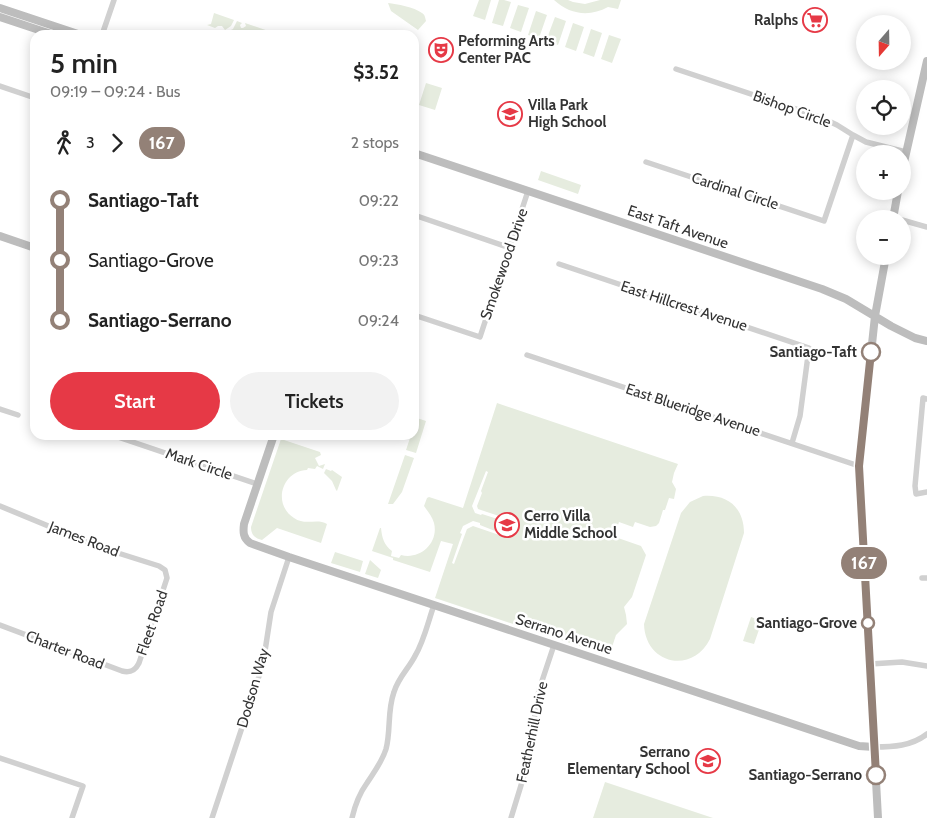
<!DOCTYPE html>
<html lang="en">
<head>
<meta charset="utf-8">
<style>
	body { margin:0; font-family:Cabin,sans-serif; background:#f2f2f2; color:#222; height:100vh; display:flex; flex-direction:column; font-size:19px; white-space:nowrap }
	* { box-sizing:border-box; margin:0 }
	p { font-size:16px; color:#767676 }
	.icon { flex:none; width:28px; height:28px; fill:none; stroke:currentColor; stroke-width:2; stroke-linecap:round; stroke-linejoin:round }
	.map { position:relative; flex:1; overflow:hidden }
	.details { position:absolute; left:30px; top:30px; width:389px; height:410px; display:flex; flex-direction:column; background:#fff; border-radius:15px; box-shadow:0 2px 12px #0003 }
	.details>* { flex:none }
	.badge { padding:0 10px; border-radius:16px; font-size:18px; line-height:32px }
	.needle { width:32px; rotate:200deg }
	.buttons { position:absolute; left:856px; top:15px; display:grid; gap:10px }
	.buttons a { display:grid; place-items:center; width:55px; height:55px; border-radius:50%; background:#fff; box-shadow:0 2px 12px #0003; font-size:25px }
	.map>.badge { position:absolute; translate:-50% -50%; box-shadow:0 0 0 2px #fff }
	.legs { display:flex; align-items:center; gap:8px; height:55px; padding:0 20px; font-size:16px }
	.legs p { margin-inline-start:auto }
	.head { display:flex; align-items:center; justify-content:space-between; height:85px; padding:0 20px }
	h1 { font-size:28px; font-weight:600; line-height:38px }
	.primary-button { display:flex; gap:10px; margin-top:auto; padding:10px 20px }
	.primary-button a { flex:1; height:58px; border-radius:30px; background:#e63946; color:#fff; font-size:20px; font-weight:600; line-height:58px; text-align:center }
	.primary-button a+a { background:#f2f2f2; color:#222 }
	ul { padding:0 20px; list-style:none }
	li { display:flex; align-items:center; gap:18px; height:60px; font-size:19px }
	li i { display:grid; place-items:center; width:8px; height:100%; margin:0 6px; background:currentColor }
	li i::after { content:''; width:12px; height:12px; margin:-6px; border:4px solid; border-radius:50%; background:#fff }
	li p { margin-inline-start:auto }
	li:first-child i { background:linear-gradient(#0000 50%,currentColor 0) }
	li:last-child i { background:linear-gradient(currentColor 50%,#0000 0) }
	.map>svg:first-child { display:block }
	.green { fill:#e6ecdf; fill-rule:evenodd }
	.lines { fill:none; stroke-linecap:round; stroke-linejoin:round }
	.street { stroke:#d0d0d0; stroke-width:5.5 }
	.secondary { stroke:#bdbdbd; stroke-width:8 }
	.line-1-casing { stroke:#fff; stroke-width:11 }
	.line-1 { stroke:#938177; stroke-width:8 }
	.stop-1-dot { fill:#fff; stroke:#938177; stroke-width:2.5 }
	.labels { text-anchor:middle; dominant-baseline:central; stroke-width:5; stroke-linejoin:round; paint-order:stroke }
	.poi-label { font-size:15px; font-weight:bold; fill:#333; stroke:#fff; text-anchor:start }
	.street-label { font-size:15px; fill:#333; stroke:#fff }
	.stop-label { font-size:15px; font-weight:bold; fill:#333; stroke:#fff; text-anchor:end }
</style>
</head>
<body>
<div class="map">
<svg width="927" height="818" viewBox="0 0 927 818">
	<rect width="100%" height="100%" fill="#fff"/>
	<path class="green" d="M479,0H491L485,20L473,16Z
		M499,0H504L511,2L503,26L492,23Z
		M554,0H568L573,2L585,4L600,0H621L618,9L608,7C590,17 570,15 554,0Z
		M388,3C397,4 414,7 422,13C425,15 425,17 426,21L418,30L391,11Z
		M518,5L529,8L521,32L510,28Z
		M536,11L547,15L539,38L528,35Z
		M214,13L234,20L231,26L225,30L222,26H218L215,28L207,25L211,24Z
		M555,17L566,21L558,45L546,41Z
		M237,21L242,23L240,25L241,28H243L246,26L245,23L280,35H224L225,33L233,29Z
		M573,23L584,27L576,51L565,47Z
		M591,29L602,33L594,57L583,53Z
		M609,35L621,39L612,63L601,59Z
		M426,83L442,88L435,110L419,105Z
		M541,171L581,185L578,194L538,180Z
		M497,403L678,464L674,473L672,482L676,489L674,499L669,498L665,510H663L659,523L656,526L650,527L635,522L633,527L619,522L615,534L596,528L595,530L641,546L646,555L632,597L624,607L626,615L627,624L616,635L609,656L435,598L453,544L441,541L430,572L393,560V558L372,551L380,528H381C382,538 384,545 392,551L391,556L399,558L401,555C420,560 439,543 434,523C432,516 428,512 424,506L427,498L429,497L463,508ZM486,471L488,472L481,491L482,493L477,506L478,509L508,519L507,522L482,514L481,515L475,513L472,506ZM473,521L480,523V525L505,535V537L473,526L467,529L454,564L452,563L462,534L460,533L463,526Z
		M417,418L426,421L416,453L406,450L411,435H414V428Z
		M281,439L320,452L321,455L315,458L319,466L325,464L323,469L317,466L315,469L308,468L307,470C282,471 272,504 294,518C305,526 317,518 327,524L321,543L277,528L262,540C255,538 251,535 251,527Z
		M405,455L414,458L402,492L393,504H388Z
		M326,469L331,471L332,470L342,477L337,491L336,490L332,481L324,473Z
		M703,496C728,494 744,508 744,533L710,639C692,675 645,664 644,624L681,513L690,502Z
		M335,552L363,561L360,572L331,563Z
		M370,560L381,570L378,578L365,574Z
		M751,617L762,621L754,644L743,641Z
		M605,782L713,818H593Z"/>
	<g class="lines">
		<path class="street" d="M102,35L114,0
			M676,69L820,117L837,125L853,135L866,142L906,152
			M0,86L35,98
			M646,162L824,221L853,135
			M414,215L510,248
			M902,220L927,227
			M559,264L809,348L800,416L792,443
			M414,315L480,337L528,191
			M527,355L859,466
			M927,399L923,398L915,486L916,494L927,492
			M0,409L18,415
			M112,435L257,484
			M0,506L99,547L159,566L165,570L167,578L139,663C135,671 130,673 122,671L0,625
			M922,578H927
			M870,664L902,662L927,666
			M874,747C893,747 912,746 927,734
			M0,758L83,786L72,818
			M212,818L263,664L271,612L289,557
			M352,818C355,805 359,794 367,783C374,772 382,762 386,749C391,731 387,711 394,692C398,678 409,668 415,656C424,641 428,622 434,605
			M511,818L526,769L539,690L554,645"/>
		<path class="secondary" d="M0,8L81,35
			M0,17L54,35
			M414,153L822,289L846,299L891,326L915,338L927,341
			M902,171L927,61
			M893,219L898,191
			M0,236L35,248
			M274,435L244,524C243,532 243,538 250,543L289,557L859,746L874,747
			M878,818L859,466L875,316L886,256"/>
	</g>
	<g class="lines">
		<defs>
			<path id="line-1" d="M871,352L859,466L876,775"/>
		</defs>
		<use href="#line-1" class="line-1-casing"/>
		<use href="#line-1" class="line-1"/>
	</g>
	<defs>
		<symbol id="supermarket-ring" viewBox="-11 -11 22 22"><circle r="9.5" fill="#fff" stroke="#e63946" stroke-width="1.5"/><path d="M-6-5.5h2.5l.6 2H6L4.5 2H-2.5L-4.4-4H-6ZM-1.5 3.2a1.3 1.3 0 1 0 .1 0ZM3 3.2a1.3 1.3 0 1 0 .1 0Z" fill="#e63946"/></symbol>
		<symbol id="theatre-ring" viewBox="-11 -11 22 22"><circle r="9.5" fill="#fff" stroke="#e63946" stroke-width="1.5"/><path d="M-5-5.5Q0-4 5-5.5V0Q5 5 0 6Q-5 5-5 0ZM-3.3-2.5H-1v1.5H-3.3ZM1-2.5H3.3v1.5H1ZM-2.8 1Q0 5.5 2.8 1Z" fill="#e63946"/></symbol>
		<symbol id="school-ring" viewBox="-11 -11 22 22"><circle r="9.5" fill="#fff" stroke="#e63946" stroke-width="1.5"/><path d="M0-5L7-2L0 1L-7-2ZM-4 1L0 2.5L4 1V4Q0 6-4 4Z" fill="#e63946"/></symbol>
	</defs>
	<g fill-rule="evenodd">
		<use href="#supermarket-ring" x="801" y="6" width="28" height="28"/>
		<use href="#theatre-ring" x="427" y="36" width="28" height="28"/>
		<use href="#school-ring" x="496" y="100" width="28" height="28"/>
		<use href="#school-ring" x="493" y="511" width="28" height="28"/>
		<use href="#school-ring" x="694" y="747" width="28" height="28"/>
	</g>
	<g class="stop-1-dot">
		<circle cx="871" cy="352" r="9"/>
		<circle cx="868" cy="623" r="6"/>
		<circle cx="876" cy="775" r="9"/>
	</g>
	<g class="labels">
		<g class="poi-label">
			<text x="798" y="20" text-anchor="end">Ralphs</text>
			<text x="458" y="41">Peforming Arts<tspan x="458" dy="17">Center PAC</tspan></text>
			<text x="528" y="105">Villa Park<tspan x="528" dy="17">High School</tspan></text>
			<text x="524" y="516">Cerro Villa<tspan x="524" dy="17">Middle School</tspan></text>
			<text x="690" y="752" text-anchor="end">Serrano<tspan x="690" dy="17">Elementary School</tspan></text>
		</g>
		<g class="street-label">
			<text transform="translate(792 109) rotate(20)">Bishop Circle</text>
			<text transform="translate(735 191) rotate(18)">Cardinal Circle</text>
			<text transform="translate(678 227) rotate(19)">East Taft Avenue</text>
			<text transform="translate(504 264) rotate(-71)">Smokewood Drive</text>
			<text transform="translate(684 306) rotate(18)">East Hillcrest Avenue</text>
			<text transform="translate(693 410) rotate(18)">East Blueridge Avenue</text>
			<text transform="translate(199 464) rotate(19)">Mark Circle</text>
			<text transform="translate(84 539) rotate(21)">James Road</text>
			<text transform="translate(152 623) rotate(-71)">Fleet Road</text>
			<text transform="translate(564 634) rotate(18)">Serrano Avenue</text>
			<text transform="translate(65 650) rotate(21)">Charter Road</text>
			<text transform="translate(253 688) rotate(-74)">Dodson Way</text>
			<text transform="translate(532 732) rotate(-78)">Featherhill Drive</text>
		</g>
		<g class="stop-label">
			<text x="857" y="352">Santiago-Taft</text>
			<text x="857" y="623">Santiago-Grove</text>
			<text x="862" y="775">Santiago-Serrano</text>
		</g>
	</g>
</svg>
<div class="buttons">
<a><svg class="needle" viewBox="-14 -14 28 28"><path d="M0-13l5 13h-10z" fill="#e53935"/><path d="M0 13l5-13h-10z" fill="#767676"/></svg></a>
<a><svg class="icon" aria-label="locate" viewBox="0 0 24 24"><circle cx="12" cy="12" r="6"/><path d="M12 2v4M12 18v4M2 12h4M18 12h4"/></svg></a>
<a>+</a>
<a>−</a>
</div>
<b class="badge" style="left:864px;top:563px;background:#938177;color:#fff">167</b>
<section class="details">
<div class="head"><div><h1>5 min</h1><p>09:19 – 09:24 · Bus</p></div><b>$3.52</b></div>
<div class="legs"><svg class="icon" aria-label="walk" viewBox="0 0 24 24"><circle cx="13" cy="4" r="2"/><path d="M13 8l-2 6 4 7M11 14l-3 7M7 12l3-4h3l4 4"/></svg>3<svg class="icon" aria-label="forward" viewBox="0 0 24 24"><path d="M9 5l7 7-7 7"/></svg><b class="badge" style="background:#938177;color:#fff">167</b><p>2 stops</p></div>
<ul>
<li><i style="color:#938177"></i><b>Santiago-Taft</b><p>09:22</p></li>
<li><i style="color:#938177"></i><span>Santiago-Grove</span><p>09:23</p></li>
<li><i style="color:#938177"></i><b>Santiago-Serrano</b><p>09:24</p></li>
</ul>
<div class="primary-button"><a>Start</a><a>Tickets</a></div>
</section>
</div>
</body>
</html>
